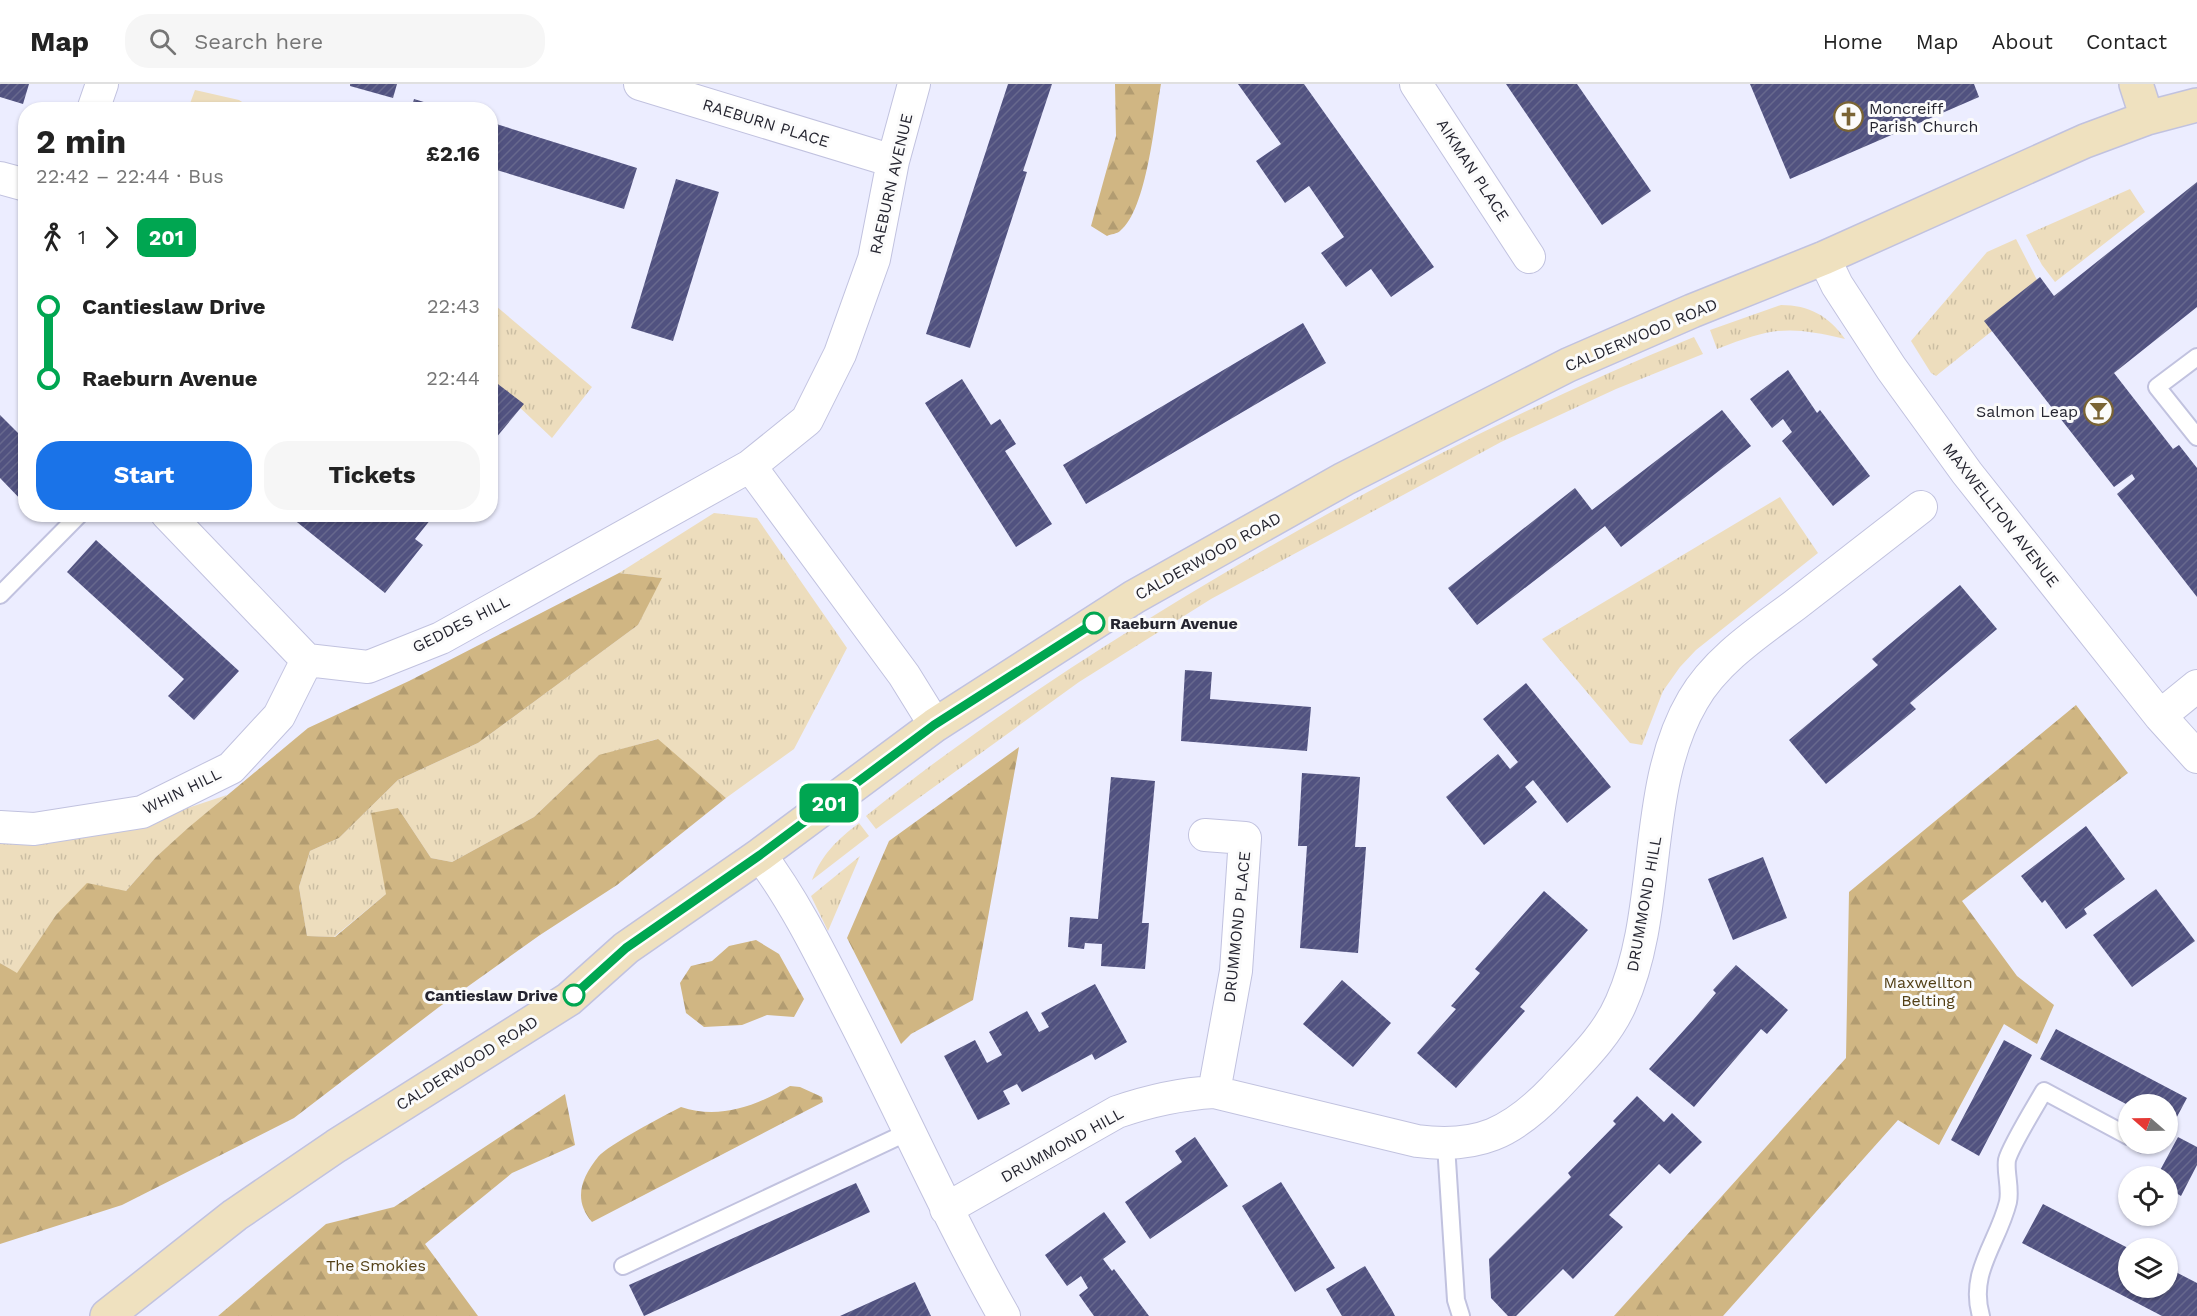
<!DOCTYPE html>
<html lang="en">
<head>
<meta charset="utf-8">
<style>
	body { margin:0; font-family:"Work Sans",sans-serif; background:#f6f6f6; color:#222; height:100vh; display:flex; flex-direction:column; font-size:22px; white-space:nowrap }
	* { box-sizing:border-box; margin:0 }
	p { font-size:20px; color:#767676 }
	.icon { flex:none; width:33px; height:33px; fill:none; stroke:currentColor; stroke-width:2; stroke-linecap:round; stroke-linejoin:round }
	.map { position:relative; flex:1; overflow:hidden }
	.sheet { position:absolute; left:18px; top:18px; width:480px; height:420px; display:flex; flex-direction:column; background:#fff; border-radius:24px; box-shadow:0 2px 4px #0004 }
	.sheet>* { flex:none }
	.badge { padding:0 12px; border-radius:9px; font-size:21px; line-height:39px }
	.needle { width:39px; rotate:290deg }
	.buttons { position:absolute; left:2118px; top:1010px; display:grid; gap:12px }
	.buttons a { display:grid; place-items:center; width:60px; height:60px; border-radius:50%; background:#fff; box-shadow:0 2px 4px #0004; font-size:30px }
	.map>.badge { position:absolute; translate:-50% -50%; box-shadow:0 0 0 3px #fff }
	.legs { display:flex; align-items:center; gap:9px; height:66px; padding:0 18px; font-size:20px }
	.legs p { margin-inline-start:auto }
	.head { display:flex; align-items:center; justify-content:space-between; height:102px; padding:0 18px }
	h1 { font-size:33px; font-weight:700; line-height:45px }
	.primary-button { display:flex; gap:12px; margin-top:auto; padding:12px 18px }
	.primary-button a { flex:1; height:69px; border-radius:24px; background:#1a73e8; color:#fff; font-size:24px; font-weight:700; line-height:69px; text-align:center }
	.primary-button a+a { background:#f6f6f6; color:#222 }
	ul { padding:0 18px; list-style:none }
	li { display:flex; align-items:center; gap:21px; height:72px; font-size:22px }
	li i { display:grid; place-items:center; width:9px; height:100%; margin:0 8px; background:currentColor }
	li i::after { content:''; width:15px; height:15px; margin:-8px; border:4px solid; border-radius:50%; background:#fff }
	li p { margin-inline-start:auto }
	li:first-child i { background:linear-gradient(#0000 50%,currentColor 0) }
	li:last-child i { background:linear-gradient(currentColor 50%,#0000 0) }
	header { display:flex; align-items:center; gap:36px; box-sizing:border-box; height:84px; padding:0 30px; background:#fff; border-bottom:2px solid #e0e0e0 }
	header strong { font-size:28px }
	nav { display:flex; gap:33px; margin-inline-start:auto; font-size:21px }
	.search { width:420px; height:54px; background:#f6f6f6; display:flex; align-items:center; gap:15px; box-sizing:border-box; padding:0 21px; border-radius:24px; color:#767676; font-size:22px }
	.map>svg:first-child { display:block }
	.grass { fill:url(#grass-tufts) }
	.forest { fill:url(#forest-firs) }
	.building { fill:url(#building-hatch) }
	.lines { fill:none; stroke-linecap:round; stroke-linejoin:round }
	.lane-casing { stroke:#c1c2df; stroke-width:20 }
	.street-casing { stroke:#c1c2df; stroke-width:34 }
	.secondary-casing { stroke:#c1c2df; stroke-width:36 }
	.lane { stroke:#fff; stroke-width:16 }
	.street { stroke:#fff; stroke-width:32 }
	.secondary { stroke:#efe1bf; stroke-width:33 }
	.line-1-casing { stroke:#fff; stroke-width:14 }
	.line-1 { stroke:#00a651; stroke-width:9 }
	.stop-1-dot { fill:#fff; stroke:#00a651; stroke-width:3 }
	.labels { text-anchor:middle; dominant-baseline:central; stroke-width:6; stroke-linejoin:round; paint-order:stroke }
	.poi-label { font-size:16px; fill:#252530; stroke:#fbfbfb; text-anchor:start }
	.street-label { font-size:16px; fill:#252530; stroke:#fbfbfb }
	.stop-label { font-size:16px; font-weight:bold; fill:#252530; stroke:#fbfbfb; text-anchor:start }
	.park-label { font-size:16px; fill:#534017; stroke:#fbfbfb }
</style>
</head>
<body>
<header>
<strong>Map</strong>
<div class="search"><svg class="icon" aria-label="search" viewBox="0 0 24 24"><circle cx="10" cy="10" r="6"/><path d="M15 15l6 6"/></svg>Search here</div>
<nav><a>Home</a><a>Map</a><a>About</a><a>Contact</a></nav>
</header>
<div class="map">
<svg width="2197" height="1232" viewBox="0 0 2197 1232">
	<defs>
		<pattern id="grass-tufts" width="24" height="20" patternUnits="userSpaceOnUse" patternTransform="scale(1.5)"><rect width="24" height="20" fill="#edddbd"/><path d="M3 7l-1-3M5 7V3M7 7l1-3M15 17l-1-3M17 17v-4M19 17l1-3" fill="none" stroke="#cbbea3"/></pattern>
		<pattern id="forest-firs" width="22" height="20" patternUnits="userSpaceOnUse" patternTransform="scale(1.5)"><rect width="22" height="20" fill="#d0b683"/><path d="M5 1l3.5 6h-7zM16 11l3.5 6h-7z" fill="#b29c71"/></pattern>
		<pattern id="building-hatch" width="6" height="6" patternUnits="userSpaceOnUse" patternTransform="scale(1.5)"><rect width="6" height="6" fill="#515280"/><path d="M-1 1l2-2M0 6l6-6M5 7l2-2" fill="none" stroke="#67688d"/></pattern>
	</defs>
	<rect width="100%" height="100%" fill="#ecedff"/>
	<path class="grass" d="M195,6L239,16L253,25H188Z
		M2130,105L2145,128L2055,198L2042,181L2026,151Z
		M2016,155L2037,196L1985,237L1992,247L1936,292L1931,289L1911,257L1987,168Z
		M490,217L592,303L552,354L491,296Z
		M1781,221C1809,221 1829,232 1845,255C1787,241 1772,244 1717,265L1710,246Z
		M1694,253L1703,270L1616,305L1501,358L1211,515L1079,598L876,745L866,732C982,638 1109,557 1238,481C1385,395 1536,317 1694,253Z
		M1780,413L1818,469L1696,566L1680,583L1663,607L1642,661L1630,659L1542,555Z
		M714,429L757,434L847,564L794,665L726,714L657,655L598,672L534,733L452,778L431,774L398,724L386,810L334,853L307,852L299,803L310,767L339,754L398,696L478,659L638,541L661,494L619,489Z
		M227,711L156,773L126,807L56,831L17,890L0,879V757H43L115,748Z
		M859,739L869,752L812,796C822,770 837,756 859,739Z
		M860,772L828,847L811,812Z"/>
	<path class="forest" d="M1115,0H1161C1155,34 1147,126 1120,147C1117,150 1111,150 1107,152L1091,142L1116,52Z
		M619,489L662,494L638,541L478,659L398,696L339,754L310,767L299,803L307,852L335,853L386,810L371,729L398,724L431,774L452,778L534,733L599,671L658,655L726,714L617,801L540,851L439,923L294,1034L122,1121L0,1160V879L17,889L56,831L87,799L126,807L156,773L188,744L308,644L409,597Z
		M2076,621L2128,689L1962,817L2017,892L2054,921L2037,960L2004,940L1939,1061L1898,1036L1723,1232H1614L1846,974L1849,808Z
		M1019,663L973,916L911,950L901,960L847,854L889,757Z
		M756,856L779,870L804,915L794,933L767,931L742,941L704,943L686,929L680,899L691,882L712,877L729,862Z
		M790,1002L800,1003L822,1013L823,1018L592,1138C573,1116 581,1094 598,1073C608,1061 665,1031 681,1023C719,1036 756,1022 790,1002Z
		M565,1010L575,1061L512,1089L425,1160L478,1232H218L326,1140L394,1123Z"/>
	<path class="building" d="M0,0H29L23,20L0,13Z
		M350,0H397L393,14L350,2Z
		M1008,0H1052L1023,87L1027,88L970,264L926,250Z
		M1238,0H1304L1434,183L1391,213L1371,185L1346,203L1321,169L1344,153L1309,102L1285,119L1256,77L1281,60Z
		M1506,0H1577L1651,107L1602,141Z
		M1750,0H1974L1979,13L1790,95Z
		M414,15L447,25V26H411Z
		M490,38L637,84L624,125L490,84Z
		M676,95L719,108L673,257L631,244Z
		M2197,98V223L2114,289L2173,365L2179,361L2197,384V513L2117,410L2135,395L2132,390L2114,403L1984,237L2040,193L2054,212Z
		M1303,239L1326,279L1086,420L1063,381Z
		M1788,286L1817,329L1820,326L1870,392L1833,422L1782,357L1792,348L1783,335L1772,344L1750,315Z
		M490,294L524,320L490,361Z
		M962,295L991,341L1000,335L1016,360L1005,367L1052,440L1016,463L925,319Z
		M1722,326L1751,362L1621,463L1605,442L1477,541L1448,504L1575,404L1592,426Z
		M0,331L26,357V421L0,394Z
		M287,430H435L415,455L423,461L385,509Z
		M96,456L239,587L194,636L168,612L184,595L67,488Z
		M1960,501L1997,545L1910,619L1916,625L1826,700L1789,656L1878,581L1872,575Z
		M1185,586L1212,588L1210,615L1311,623L1307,667L1181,657Z
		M1526,599L1611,703L1567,739L1533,696L1525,703L1537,718L1484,761L1446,713L1498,670L1510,685L1518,678L1483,635Z
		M1302,689L1360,693L1355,763H1366L1358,869L1300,864L1307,762H1298Z
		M1111,693L1155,697L1142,839H1149L1145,885L1101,882L1102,860L1085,859L1084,865L1068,863L1070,833L1098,835Z
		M2086,742L2125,795L2084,825L2087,830L2066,845L2045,816L2042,819L2021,792Z
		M1763,773L1787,834L1733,856L1708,795Z
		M2156,805L2195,857L2132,903L2093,851Z
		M1544,807L1588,846L1520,923L1525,927L1456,1004L1417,969L1456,925L1451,922L1480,889L1475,885Z
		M1736,881L1788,926L1767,950L1761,945L1694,1023L1649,985L1694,935L1716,909L1713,906Z
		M1342,896L1391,939L1353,983L1303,940Z
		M1095,900L1127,958L1095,976L1092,970L1022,1008L1017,1000L1003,1007L1010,1020L978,1036L944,972L975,956L987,979L1002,971L989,948L1027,927L1039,948L1049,943L1041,929Z
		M2056,945L2187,1014L2171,1044L2168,1042V1020L2128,1021L2040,975Z
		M2004,956L2032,971L1979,1072L1951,1056Z
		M1637,1012L1664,1038L1672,1029L1702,1058L1670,1090L1659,1080L1609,1131L1623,1143L1573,1195L1563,1185L1516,1232H1508L1491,1214L1489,1175L1571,1093L1568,1089L1616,1040L1613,1037Z
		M1195,1053L1228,1102L1150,1155L1125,1118L1182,1078L1175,1067Z
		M2178,1053L2197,1063V1081L2181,1112L2168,1104V1092H2157Z
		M1281,1098L1335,1184L1295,1208L1242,1122Z
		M856,1099L870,1128L644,1232L629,1201Z
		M2043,1120L2128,1164V1203H2168V1184L2197,1199V1232H2162L2022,1159Z
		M1104,1128L1126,1158L1103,1175L1112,1187L1114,1185L1149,1232H1094L1079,1211L1088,1204L1081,1192L1067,1202L1045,1171Z
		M1365,1182L1392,1226L1395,1232H1342L1326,1205Z
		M915,1198L931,1232H840Z"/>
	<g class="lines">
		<defs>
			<path id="lane" d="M2197,273L2157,303L2197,353
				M0,511L80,430
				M2141,1059L2143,1060
				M1446,1061L1456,1216L1461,1232
				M623,1182L908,1048
				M1981,1232C1968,1188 1998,1159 2008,1118C2011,1104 2005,1088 2007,1076C2010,1063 2036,1021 2044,1007L2128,1052"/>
			<path id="street" d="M640,0L893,77
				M1416,0L1529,173
				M93,26L102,0
				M0,94L26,101
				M1824,174L1837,201L1891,284L1967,389L2160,632L2197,673
				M750,382L904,591L935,641
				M167,430L307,576L368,583L441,554L750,382L807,336L840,270L874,175L893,77L914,0
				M2160,632L2197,602
				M0,743L34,745L142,728L231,684L279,632L307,576
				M1205,751L1245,754L1236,887L1214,1008
				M760,771C794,816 820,869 846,920C900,1024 946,1130 1004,1232
				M946,1125L1117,1028C1149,1017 1179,1010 1214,1008L1417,1057C1478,1065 1512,1049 1554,1005C1578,979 1607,952 1621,919C1663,826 1641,704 1693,616C1716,576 1759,548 1795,521C1837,488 1879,456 1921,423"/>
			<path id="secondary" d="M2136,0L2147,34
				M107,1232L235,1131L336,1062L569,915L626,864L760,771L935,641L1134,513L1344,395L1568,281L1692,227L1824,174L2085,57L2147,34L2197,21"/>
		</defs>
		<use href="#lane" class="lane-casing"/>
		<use href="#street" class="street-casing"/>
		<use href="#secondary" class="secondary-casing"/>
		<use href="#lane" class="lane"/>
		<use href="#street" class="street"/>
		<use href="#secondary" class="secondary"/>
	</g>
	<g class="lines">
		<defs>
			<path id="line-1" d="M574,911L626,864L760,771L934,641L1094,539"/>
		</defs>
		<use href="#line-1" class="line-1-casing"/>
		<use href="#line-1" class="line-1"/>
	</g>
	<defs>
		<symbol id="church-ring" viewBox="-11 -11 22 22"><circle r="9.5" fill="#fbfbfb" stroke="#7a6434" stroke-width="1.5"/><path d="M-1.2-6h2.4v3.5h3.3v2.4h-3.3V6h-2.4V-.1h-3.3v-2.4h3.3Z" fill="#7a6434"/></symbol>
		<symbol id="bar-ring" viewBox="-11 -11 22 22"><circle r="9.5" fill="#fbfbfb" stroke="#7a6434" stroke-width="1.5"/><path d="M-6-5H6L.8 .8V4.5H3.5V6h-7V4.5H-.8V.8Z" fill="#7a6434"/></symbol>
	</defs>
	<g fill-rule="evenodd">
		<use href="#church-ring" x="1832" y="16" width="33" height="33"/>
		<use href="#bar-ring" x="2082" y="310" width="33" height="33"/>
	</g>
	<g class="stop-1-dot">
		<circle cx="1094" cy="539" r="10"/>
		<circle cx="574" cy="911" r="10"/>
	</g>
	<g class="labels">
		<g class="poi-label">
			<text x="1869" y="24">Moncreiff<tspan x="1869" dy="18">Parish Church</tspan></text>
			<text x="2078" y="327" text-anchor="end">Salmon Leap</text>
		</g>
		<g class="street-label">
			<text transform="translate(766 39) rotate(17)">RAEBURN PLACE</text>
			<text transform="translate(1473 86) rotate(57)">AIKMAN PLACE</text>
			<text transform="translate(891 100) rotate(-77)">RAEBURN AVENUE</text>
			<text transform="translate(1641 251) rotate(-23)">CALDERWOOD ROAD</text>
			<text transform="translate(2001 431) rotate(52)">MAXWELLTON AVENUE</text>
			<text transform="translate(1208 472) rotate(-29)">CALDERWOOD ROAD</text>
			<text transform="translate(461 540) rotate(-27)">GEDDES HILL</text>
			<text transform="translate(182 707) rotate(-26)">WHIN HILL</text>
			<text transform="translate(1644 820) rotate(-80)">DRUMMOND HILL</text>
			<text transform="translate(1237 843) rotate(-84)">DRUMMOND PLACE</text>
			<text transform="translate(467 979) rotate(-32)">CALDERWOOD ROAD</text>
			<text transform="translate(1062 1061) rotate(-29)">DRUMMOND HILL</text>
		</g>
		<g class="stop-label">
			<text x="1110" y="539">Raeburn Avenue</text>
			<text x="558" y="911" text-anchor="end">Cantieslaw Drive</text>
		</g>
		<g class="park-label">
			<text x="1928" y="898">Maxwellton<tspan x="1928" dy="18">Belting</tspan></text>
			<text x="376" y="1181">The Smokies</text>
		</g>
	</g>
</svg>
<div class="buttons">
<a><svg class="needle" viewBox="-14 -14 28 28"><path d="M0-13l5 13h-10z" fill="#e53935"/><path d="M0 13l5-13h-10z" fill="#767676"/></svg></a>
<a><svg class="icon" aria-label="locate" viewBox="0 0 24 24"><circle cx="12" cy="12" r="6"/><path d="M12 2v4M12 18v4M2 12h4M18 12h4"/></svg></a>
<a><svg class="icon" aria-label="layers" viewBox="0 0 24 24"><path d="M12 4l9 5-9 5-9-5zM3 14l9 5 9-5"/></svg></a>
</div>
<b class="badge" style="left:829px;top:719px;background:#00a651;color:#fff">201</b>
<section class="sheet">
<div class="head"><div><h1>2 min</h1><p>22:42 – 22:44 · Bus</p></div><b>£2.16</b></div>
<div class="legs"><svg class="icon" aria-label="walk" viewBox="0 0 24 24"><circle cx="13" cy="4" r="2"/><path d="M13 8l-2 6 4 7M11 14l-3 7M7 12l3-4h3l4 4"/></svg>1<svg class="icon" aria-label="forward" viewBox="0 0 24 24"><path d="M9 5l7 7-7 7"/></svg><b class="badge" style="background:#00a651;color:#fff">201</b></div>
<ul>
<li><i style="color:#00a651"></i><b>Cantieslaw Drive</b><p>22:43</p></li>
<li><i style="color:#00a651"></i><b>Raeburn Avenue</b><p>22:44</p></li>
</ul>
<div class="primary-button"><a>Start</a><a>Tickets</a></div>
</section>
</div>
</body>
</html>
